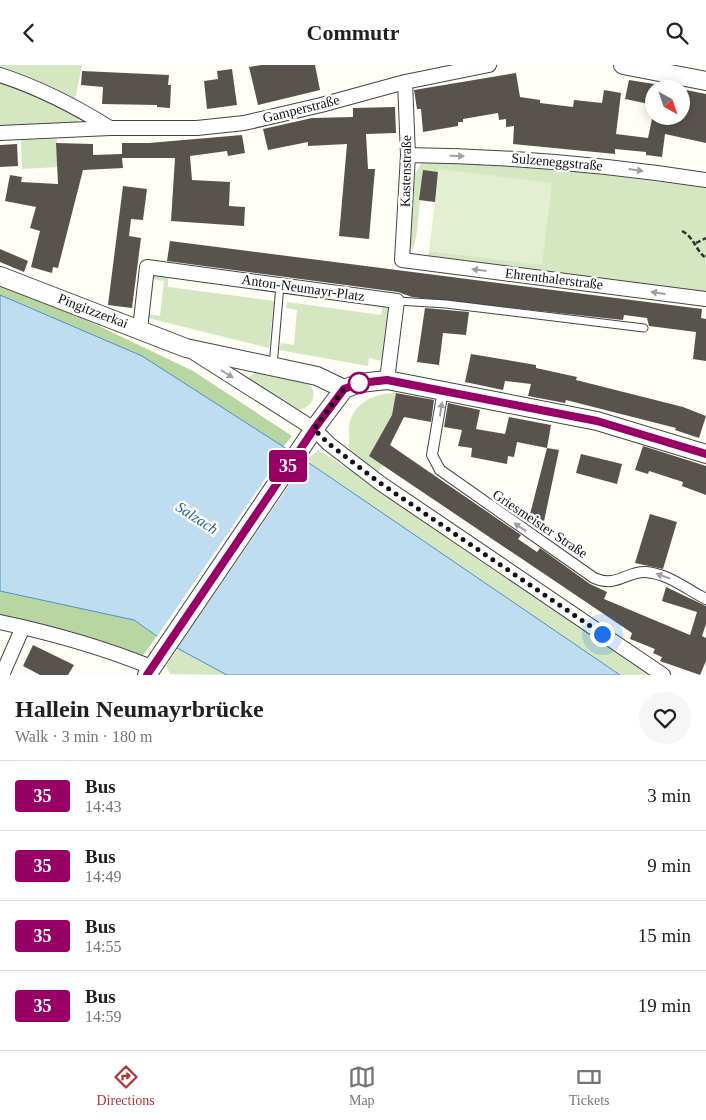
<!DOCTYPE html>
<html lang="en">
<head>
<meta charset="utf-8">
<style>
	body { margin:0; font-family:"Times New Roman",serif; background:#f6f6f6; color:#202124; height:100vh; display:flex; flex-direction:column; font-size:19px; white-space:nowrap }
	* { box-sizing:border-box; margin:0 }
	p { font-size:16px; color:#757577 }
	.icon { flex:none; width:28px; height:28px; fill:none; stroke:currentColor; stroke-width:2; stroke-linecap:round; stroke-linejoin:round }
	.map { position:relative; height:610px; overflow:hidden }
	.sheet { display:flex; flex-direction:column; background:#fff; flex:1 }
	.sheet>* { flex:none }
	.badge { padding:0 10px; border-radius:4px; font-size:18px; line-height:32px }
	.needle { width:32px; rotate:140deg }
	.fabs { position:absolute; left:645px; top:15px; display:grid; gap:10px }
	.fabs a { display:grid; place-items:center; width:45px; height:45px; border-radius:50%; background:#fff; box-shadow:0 2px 12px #0003; font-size:25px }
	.you { position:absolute; width:25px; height:25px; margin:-12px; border:4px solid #fff; border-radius:50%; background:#1a73e8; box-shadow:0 0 0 8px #1a73e833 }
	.map>.badge { position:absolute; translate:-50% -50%; box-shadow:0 0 0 2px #fff }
	.round { display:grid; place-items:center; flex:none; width:52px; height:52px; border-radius:26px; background:#f6f6f6 }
	.summary { display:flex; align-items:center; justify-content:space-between; height:85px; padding:0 15px }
	h1 { font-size:24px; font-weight:700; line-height:38px }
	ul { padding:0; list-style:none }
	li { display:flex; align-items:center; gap:15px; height:70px; padding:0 15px; border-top:1px solid #e0e0e0 }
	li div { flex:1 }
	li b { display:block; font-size:19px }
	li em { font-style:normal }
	li .badge { min-width:55px; font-weight:700; text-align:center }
	header { display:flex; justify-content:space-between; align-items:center; height:65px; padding:0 15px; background:#fff; font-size:22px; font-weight:700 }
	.tab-bar { display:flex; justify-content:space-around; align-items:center; height:70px; border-top:1px solid #e0e0e0; background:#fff; font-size:14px; color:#757577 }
	.tab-bar a { display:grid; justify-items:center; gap:2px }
	.tab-bar .current { color:#b53537 }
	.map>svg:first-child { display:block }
	.green { fill:#d4e7c1 }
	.forest { fill:#b8d6a2 }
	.pitch { fill:#e4efd2 }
	.water { fill:#bfddf1; stroke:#4c90c2 }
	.pier { fill:#fefdf6 }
	.building { fill:#59534e }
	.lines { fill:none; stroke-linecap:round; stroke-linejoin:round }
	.service-casing { stroke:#444; stroke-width:9 }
	.pedestrian-casing { stroke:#444; stroke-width:12 }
	.minor-casing { stroke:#444; stroke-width:16 }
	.tertiary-casing { stroke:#444; stroke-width:20 }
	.path { stroke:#333; stroke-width:2.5; stroke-dasharray:5 2.5; stroke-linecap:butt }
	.service { stroke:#fff; stroke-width:7 }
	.pedestrian { stroke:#fff; stroke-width:10 }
	.minor { stroke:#fff; stroke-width:14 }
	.tertiary { stroke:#fff; stroke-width:18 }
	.oneway { fill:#a0a0a0 }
	.line-casing { stroke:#fff; stroke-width:11 }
	.line { stroke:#906; stroke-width:8 }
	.walk { stroke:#111; stroke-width:5; stroke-dasharray:0 9 }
	.stop-dot { fill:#fff; stroke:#906; stroke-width:2.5 }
	.labels { text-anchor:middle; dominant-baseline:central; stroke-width:5; stroke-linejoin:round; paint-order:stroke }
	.street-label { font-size:14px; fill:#111; stroke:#fff }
	.water-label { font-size:15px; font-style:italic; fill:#246399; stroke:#fff }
</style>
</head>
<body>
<header><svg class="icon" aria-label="back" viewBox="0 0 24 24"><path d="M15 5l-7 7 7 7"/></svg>Commutr<svg class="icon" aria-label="search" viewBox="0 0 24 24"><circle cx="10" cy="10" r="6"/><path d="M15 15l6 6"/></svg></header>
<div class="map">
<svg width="706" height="610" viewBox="0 0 706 610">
	<rect width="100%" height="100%" fill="#fefdf6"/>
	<path class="green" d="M0,0H82L75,35L44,19L0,4Z
		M0,14L80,51V54L76,58L66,59L0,61Z
		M57,74L58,102L22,104L21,75Z
		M430,96L555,103L706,123V229L427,193L429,186L542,199L439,104L438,107L423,106L417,167L413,185L410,180L415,109L422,97Z
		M153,208L168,211V222L274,236L269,283L148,253L149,249L160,251L164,216L152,214Z
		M287,237L381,250L383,239L390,240L383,296L369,293L368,301L279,285L281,278L294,280L297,245L286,243Z
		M258,305L310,320C319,331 310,344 297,345L250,317L249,312Z
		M396,328L392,350L369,391L383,400L377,408L359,395L348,381C351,374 348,369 349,362C352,338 375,328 396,328Z
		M318,385L360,411L651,610H620L305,396Z
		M179,583L227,610L170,609L166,601Z"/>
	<path class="forest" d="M0,221L74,249L193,306L292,371L283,382L142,291L0,230Z
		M0,526L134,555L157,571L142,592L0,552Z"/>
	<path class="pitch" d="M439,104L552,118L542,200L429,186Z"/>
	<path class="water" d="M0,230L142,291L315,402L620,610H227L164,576L134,555L0,526Z"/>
	<path class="pier" d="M287,382L307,394L176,585L163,578L156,573Z"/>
	<path class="building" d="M261,0H315L320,25L258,40L249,2Z
		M232,4L237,40L207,44L204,16L218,14L217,6Z
		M82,6L169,10L168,20H171L170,43L157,42V40L102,39L103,22L81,20Z
		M516,8L520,32L540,35V38L573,42L574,35L602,38L604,25L621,28L616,69L648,73L653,49L681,56V24L706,29V78L665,69L662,92L646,90V87L615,84V89L513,79L514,61L506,62V54L499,55L498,48L463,54V57H458V61L423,67L421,44H417L414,25Z
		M629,15L654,19V40L625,34Z
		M395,42L396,68L366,69L368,104H375L369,174L339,171L347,79L308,81V77L268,85L263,64L312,53L353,52V43Z
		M242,70L245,88L228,91L227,86L190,91L192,115L230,117L229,141L245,142L244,161L171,156L175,93H122L123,103L83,105L58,203L53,202L52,208L31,202L40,166L30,163L36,142L5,136L10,110L22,112L21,117L58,119L56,78L93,79V90L122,89V78H149Z
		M17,79L18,101L0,102V80Z
		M423,105L438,107L435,137L419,135Z
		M123,121L147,124L143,155L131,154L129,171L141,173L132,243L108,240Z
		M170,176L702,244L701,253L706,254V296L693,294L696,267L649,261L647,253L624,250L623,255L412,232L398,227L167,196Z
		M0,184L28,196L24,207L0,197Z
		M425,243L469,247L466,270L443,268L439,300L417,297Z
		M471,289L536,300V303L577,312L576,315L683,342L706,351L699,373L675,365L676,363L566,335L565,338L528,331L531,319L505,316L503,325L465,317Z
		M396,328L434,335L431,357L404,352L390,380L521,470L518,474L537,487L540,483L590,519L607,527L604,534L690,570L697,547L662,536L666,522L706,541V559L702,571L706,573V596L700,610L660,596L662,592L653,588L655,584L630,574L632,568L369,391L392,350Z
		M448,338L480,345L476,364L505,369L509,352L551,360L547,383L517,377L514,392L508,391L507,399L471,392L472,383L458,381L462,365L444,362Z
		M643,381L706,401V430L682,421L683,417L649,406L648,409L635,405Z
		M547,383L559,385L543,461L528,457Z
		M581,389L622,399L617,419L576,408Z
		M650,449L677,457L663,504L635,498Z
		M33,580L74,600L68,610H40L23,601Z"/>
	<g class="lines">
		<defs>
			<path id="service" d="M397,236L446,239L644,263
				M273,301L280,220"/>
			<path id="pedestrian" d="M443,325L432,390L440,405L594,513C617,523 626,506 646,507C669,509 686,524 706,534"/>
			<path id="minor" d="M0,10C40,23 75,41 110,63
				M405,17L408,90L402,195L706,234
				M0,68L110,63H197L244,58L321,40L405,17L489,0
				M408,90C508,91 607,100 706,115
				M140,264L147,202L397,236L387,315
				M193,287L314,364L329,379L380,418L663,610
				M0,557C52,568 102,582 151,602
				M2,610L23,562"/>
			<path id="tertiary" d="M623,0L706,16
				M0,211L186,283L317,311L344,324
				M147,610L314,364L344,324L360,318L387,315L597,356L706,389"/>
		</defs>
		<use href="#service" class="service-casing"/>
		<use href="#pedestrian" class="pedestrian-casing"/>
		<use href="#minor" class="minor-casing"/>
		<use href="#tertiary" class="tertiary-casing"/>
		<path class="path" d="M682,166C695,173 695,185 706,193
			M696,178L706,173"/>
		<use href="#service" class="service"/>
		<use href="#pedestrian" class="pedestrian"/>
		<use href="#minor" class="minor"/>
		<use href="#tertiary" class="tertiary"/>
	</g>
	<defs><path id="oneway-solid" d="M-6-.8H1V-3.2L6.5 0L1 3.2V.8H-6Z" transform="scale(1.25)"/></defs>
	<g class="oneway">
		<use href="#oneway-solid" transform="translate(457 91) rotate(2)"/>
		<use href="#oneway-solid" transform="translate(636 105) rotate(8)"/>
		<use href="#oneway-solid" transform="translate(479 205) rotate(-173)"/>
		<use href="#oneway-solid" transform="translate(658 228) rotate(-172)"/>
		<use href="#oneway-solid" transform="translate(227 309) rotate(32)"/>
		<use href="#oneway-solid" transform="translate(441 344) rotate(-81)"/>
		<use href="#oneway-solid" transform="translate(520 462) rotate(-146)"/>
		<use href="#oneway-solid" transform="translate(663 511) rotate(-161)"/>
	</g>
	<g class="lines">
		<defs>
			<path id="line" d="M147,610L314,364L344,324L360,318L387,315L597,356L706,389"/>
		</defs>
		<use href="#line" class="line-casing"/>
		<use href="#line" class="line"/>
		<path class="walk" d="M359,318L344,324L314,364L329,379L380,418L602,569"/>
	</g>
	<circle class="stop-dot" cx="359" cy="318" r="10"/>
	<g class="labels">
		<g class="street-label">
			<text transform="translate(301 44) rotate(-14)">Gamperstraße</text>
			<text transform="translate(557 97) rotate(5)">Sulzeneggstraße</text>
			<text transform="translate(406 106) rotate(-89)">Kastenstraße</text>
			<text transform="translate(554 214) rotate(7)">Ehrenthalerstraße</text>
			<text transform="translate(303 223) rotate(8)">Anton-Neumayr-Platz</text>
			<text transform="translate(93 246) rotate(21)">Pingitzzerkai</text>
			<text transform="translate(540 459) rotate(34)">Griesmeister Straße</text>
		</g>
		<g class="water-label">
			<text transform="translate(197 453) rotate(33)">Salzach</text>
		</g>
	</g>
</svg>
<div class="fabs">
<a><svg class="needle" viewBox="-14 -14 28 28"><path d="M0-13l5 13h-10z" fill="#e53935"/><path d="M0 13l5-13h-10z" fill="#757577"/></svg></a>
</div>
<div class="you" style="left:602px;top:569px"></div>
<b class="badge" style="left:288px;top:401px;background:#906;color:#fff">35</b>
</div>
<section class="sheet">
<div class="summary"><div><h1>Hallein Neumayrbrücke</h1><p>Walk · 3 min · 180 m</p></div><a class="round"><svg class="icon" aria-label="heart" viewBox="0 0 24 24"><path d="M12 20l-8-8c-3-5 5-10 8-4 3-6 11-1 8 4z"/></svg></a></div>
<ul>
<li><span class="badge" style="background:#906;color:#fff">35</span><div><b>Bus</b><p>14:43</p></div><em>3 min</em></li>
<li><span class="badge" style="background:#906;color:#fff">35</span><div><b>Bus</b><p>14:49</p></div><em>9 min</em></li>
<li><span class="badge" style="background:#906;color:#fff">35</span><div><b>Bus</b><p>14:55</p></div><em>15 min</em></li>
<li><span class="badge" style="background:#906;color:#fff">35</span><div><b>Bus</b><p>14:59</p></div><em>19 min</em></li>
</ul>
</section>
<nav class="tab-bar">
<a class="current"><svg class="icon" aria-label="directions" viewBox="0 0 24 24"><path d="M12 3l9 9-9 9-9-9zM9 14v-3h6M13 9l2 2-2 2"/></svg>Directions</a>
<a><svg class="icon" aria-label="map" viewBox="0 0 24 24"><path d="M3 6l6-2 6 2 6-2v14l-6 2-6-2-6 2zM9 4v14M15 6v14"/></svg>Map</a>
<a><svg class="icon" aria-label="tickets" viewBox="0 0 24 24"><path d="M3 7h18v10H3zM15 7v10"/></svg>Tickets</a>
</nav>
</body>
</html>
